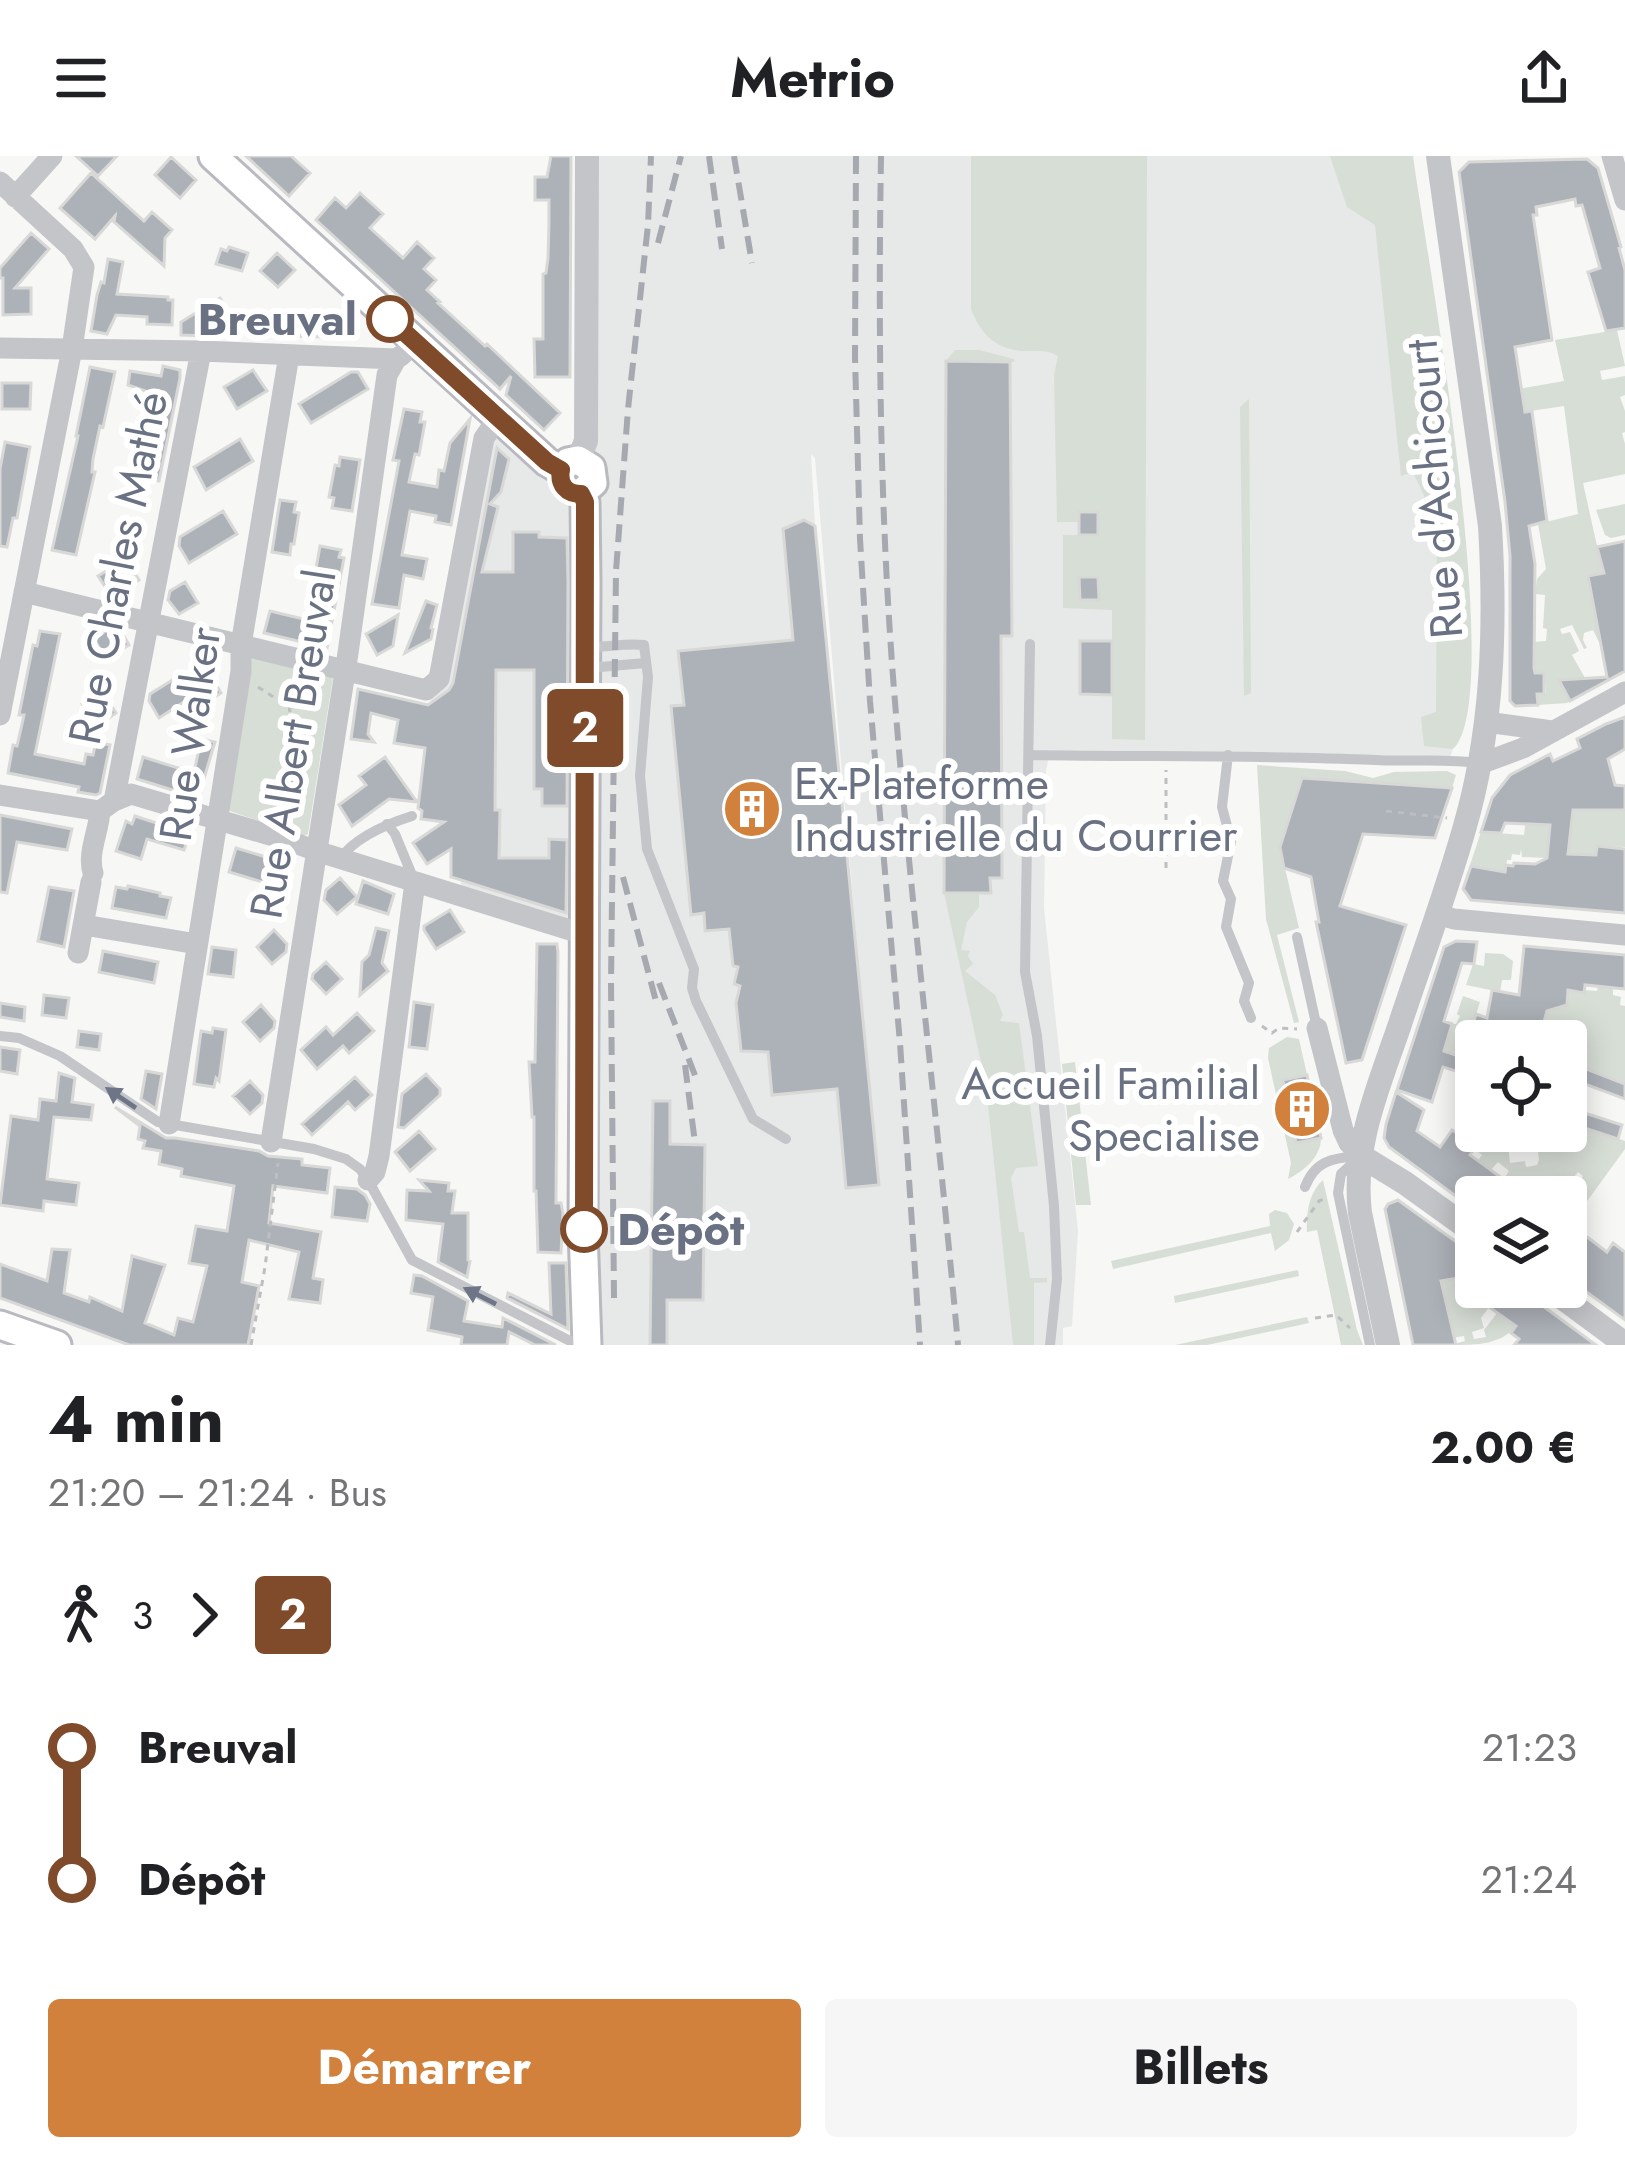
<!DOCTYPE html>
<html lang="fr">
<head>
<meta charset="utf-8">
<style>
	body { margin:0; font-family:Jost,sans-serif; background:#f6f6f6; color:#202124; height:100vh; display:flex; flex-direction:column; font-size:45px; white-space:nowrap }
	* { box-sizing:border-box; margin:0 }
	p { font-size:39px; color:#757577 }
	.icon { flex:none; width:66px; height:66px; fill:none; stroke:currentColor; stroke-width:2; stroke-linecap:round; stroke-linejoin:round }
	.map { position:relative; height:1189px; overflow:hidden }
	.sheet { display:flex; flex-direction:column; background:#fff; flex:1 }
	.sheet>* { flex:none }
	.badge { padding:0 24px; border-radius:9px; font-size:42px; line-height:78px }
	.tools { position:absolute; left:1455px; top:864px; display:grid; gap:24px }
	.tools a { display:grid; place-items:center; width:132px; height:132px; border-radius:12px; background:#fff; box-shadow:0 6px 30px #0003; font-size:60px }
	.map>.badge { position:absolute; translate:-50% -50%; box-shadow:0 0 0 6px #fff }
	.legs { display:flex; align-items:center; gap:18px; height:132px; padding:0 48px; font-size:39px }
	.legs p { margin-inline-start:auto }
	.head { display:flex; align-items:center; justify-content:space-between; height:204px; padding:0 48px }
	h1 { font-size:66px; font-weight:700; line-height:90px }
	.cta { display:flex; gap:24px; margin-top:auto; padding:24px 48px }
	.cta a { flex:1; height:138px; border-radius:12px; background:#d1813b; color:#fff; font-size:48px; font-weight:700; line-height:138px; text-align:center }
	.cta a+a { background:#f6f6f6; color:#202124 }
	ul { padding:0 48px; list-style:none }
	li { display:flex; align-items:center; gap:42px; height:132px; font-size:45px }
	li i { display:grid; place-items:center; width:18px; height:100%; margin:0 15px; background:currentColor }
	li i::after { content:''; width:30px; height:30px; margin:-15px; border:9px solid; border-radius:50%; background:#fff }
	li p { margin-inline-start:auto }
	li:first-child i { background:linear-gradient(#0000 50%,currentColor 0) }
	li:last-child i { background:linear-gradient(currentColor 50%,#0000 0) }
	header { display:flex; justify-content:space-between; align-items:center; height:156px; padding:0 48px; background:#fff; font-size:54px; font-weight:700 }
	.map>svg:first-child { display:block }
	.built { fill:#e7e8e8; fill-rule:evenodd }
	.green { fill:#d7ded6; fill-rule:evenodd }
	.building { fill:#adb1b8; stroke:#d8d9d7; stroke-width:3 }
	.lines { fill:none; stroke-linecap:round; stroke-linejoin:round }
	.secondary-casing { stroke:#b8bac0; stroke-width:33 }
	.path { stroke:#bdbec1; stroke-width:3; stroke-dasharray:6 6; stroke-linecap:butt }
	.service { stroke:#c3c5c9; stroke-width:10 }
	.minor { stroke:#c3c5c9; stroke-width:21 }
	.tertiary { stroke:#c3c5c9; stroke-width:24 }
	.secondary { stroke:#fff; stroke-width:27 }
	.rail { stroke:#a6a9af; stroke-width:6; stroke-dasharray:18 9; stroke-linecap:butt }
	.oneway { fill:#6e7586 }
	.line-1-casing { stroke:#fff; stroke-width:27 }
	.line-1 { stroke:#7f4b2b; stroke-width:18 }
	.stop-1-dot { fill:#fff; stroke:#7f4b2b; stroke-width:6 }
	.labels { text-anchor:middle; dominant-baseline:central; stroke-width:12; stroke-linejoin:round; paint-order:stroke }
	.stop-label { font-size:45px; font-weight:bold; fill:#697182; stroke:#fff; text-anchor:end }
	.street-label { font-size:45px; fill:#697182; stroke:#fff }
	.poi-label { font-size:45px; fill:#697182; stroke:#fff; text-anchor:start }
</style>
</head>
<body>
<header><svg class="icon" aria-label="menu" viewBox="0 0 24 24"><path d="M4 6h16M4 12h16M4 18h16"/></svg>Metrio<svg class="icon" aria-label="share" viewBox="0 0 24 24"><path d="M12 15V3M7 8l5-5 5 5M5 13v7h14v-7"/></svg></header>
<div class="map">
<svg width="1625" height="1189" viewBox="0 0 1625 1189">
	<rect width="100%" height="100%" fill="#f7f7f5"/>
	<path class="built" d="M587,0H1404L1449,289L1447,586L1453,593L1448,607L1049,600L1046,615L1044,752L1078,1075L1072,1170L1063,1172V1189H587L585,777L461,740V658L418,654L431,539L499,261L561,314L577,321ZM811,298L815,302L858,803L815,370Z"/>
	<path class="green" d="M971,0H1147L1145,584L1112,583V454L1063,452V379H1098V357L1080,356L1079,366H1057L1054,219L1058,200C1047,194 1043,195 1031,195C999,196 982,181 971,153Z
		M1330,0H1413C1425,89 1508,542 1453,593L1424,590L1421,561L1436,556L1437,368L1413,316L1401,320L1375,69L1347,51Z
		M1617,174L1625,210L1600,215L1602,224L1625,220V239L1620,241L1625,255V276L1622,277L1625,288V318L1583,327L1603,417V494L1593,474L1584,477L1583,484L1587,492L1584,493L1572,469L1560,473L1562,478L1570,476L1579,495L1572,499L1585,522L1560,524L1570,545L1567,547L1538,549L1537,538L1546,537L1544,517H1535V513L1532,512L1534,486L1546,485L1547,473L1543,472L1545,439L1535,438L1537,423L1546,413L1538,368L1578,358L1564,250L1510,258L1507,235L1564,225L1555,184Z
		M955,194H979L1014,203V206L946,205Z
		M1249,243L1251,537L1244,540L1240,251Z
		M1625,348V379L1611,382L1605,379L1596,354Z
		M254,500L331,519L333,522L308,678L303,680L227,654L250,503Z
		M1257,609L1345,615L1373,622L1394,616L1447,615L1456,619L1452,632L1302,623L1280,691L1299,772L1277,779L1299,866L1294,867L1266,763Z
		M1527,653H1551L1547,702L1522,701L1521,693L1520,699L1512,698L1511,704H1507L1505,716L1483,714L1470,709L1481,676L1524,679Z
		M1608,653L1625,654V691L1598,690L1596,699L1567,710L1573,654Z
		M944,737H979V751L967,766L961,794L970,795L968,800L973,808L965,815L995,839L1003,859L1000,865L1019,867L1038,1010L1016,1012L1011,1022L1019,1076H1024L1030,1122H1047V1126L1034,1127V1189H1013L986,929Z
		M1485,797L1503,798L1513,805L1511,824H1502L1500,836L1466,829L1473,808L1484,810Z
		M1569,827L1583,837L1585,834L1597,835L1598,830L1613,832V839L1621,841L1620,849L1625,850V928L1566,905V885H1516L1520,873L1552,882L1553,878L1541,874L1542,871L1551,846L1563,850L1567,849Z
		M1463,840L1480,846L1471,874L1507,885H1476V906L1444,896L1452,868H1456L1460,860L1457,858Z
		M1287,881L1299,883L1307,919L1283,925L1296,986L1321,982C1321,1001 1304,1015 1288,1023L1291,1007L1268,902L1269,892Z
		M1075,906L1091,1049H1076L1062,908Z
		M1566,966L1625,985V993L1585,1048L1570,1037L1583,1020L1578,1016L1559,1041L1545,1032L1535,1041H1524L1531,1031L1519,1022L1515,1028L1505,1021L1509,1015L1498,1006L1491,1014L1486,1010L1465,1022L1482,999L1467,988L1477,975H1566ZM1537,987L1539,1004L1537,1009L1526,1011L1525,1005L1510,1007L1508,989Z
		M1323,1024L1357,1174L1363,1189H1341L1317,1074L1307,1076C1306,1057 1309,1036 1323,1024Z
		M1275,1054L1287,1057L1294,1068L1289,1084L1275,1095L1271,1077L1113,1113L1111,1105L1270,1070L1269,1058Z
		M1298,1114L1299,1120L1175,1147L1174,1140Z
		M1470,1120L1476,1124V1131H1484L1496,1142L1481,1162L1484,1172L1472,1176L1474,1183L1486,1181L1484,1174L1497,1157L1518,1168C1501,1189 1478,1189 1450,1189L1465,1185L1464,1180L1452,1182L1441,1126Z
		M1307,1161L1309,1167L1207,1189H1175Z"/>
	<path class="building" d="M76,0H117L98,20Z
		M246,0H291L310,17L289,40Z
		M551,0H571L570,221H535L534,183H543V118L546,117L548,102L549,66V44H535V21H547Z
		M171,1L196,24L180,42L155,19Z
		M1587,3L1598,12L1621,91L1619,92L1625,114V172L1606,175L1588,116L1600,112L1582,49L1576,50L1575,43L1536,51L1537,59H1533L1552,184L1515,191L1525,256L1532,255L1547,365L1529,370L1535,408L1534,512L1535,517H1544V538H1537L1538,549L1515,550L1510,545V400L1505,346L1459,16L1469,6Z
		M91,17L144,65L152,56L172,74L165,82L164,110L114,66L115,60L95,83L60,52Z
		M360,37L383,58L370,72L403,102L417,86L434,102L424,113L436,124L427,134L440,146L438,147L485,190L487,188L560,257L544,274L506,239L511,220L500,233L316,64L335,42L346,52Z
		M31,77L49,93L15,132H31V158L3,159V122H0V112Z
		M229,91L248,97L242,115L216,108L221,93L227,95Z
		M277,97L295,114L278,131L260,115Z
		M108,103L123,106L117,138L168,141V144H173L172,169L147,168V161L116,159L107,178L91,175L97,139L101,126L104,127Z
		M220,142L229,156L224,170L209,180L181,179V166Z
		M262,156L333,157V174H325V181L287,180V168L263,182L251,163Z
		M946,205L1010,206L1012,480H1001L1002,722H990L991,737H944Z
		M163,210L180,214V222L159,325L140,321L141,298L135,296L138,283L143,284L151,269L157,239L128,229L130,215L161,220Z
		M90,211L115,216L103,271L100,270L93,303L92,316H95L76,399L52,394L78,280H76Z
		M253,214L267,235L237,253L224,231Z
		M351,216H358L368,233L311,267L299,248Z
		M2,227H31L30,253H2Z
		M404,253L422,256L420,266H425L419,299L415,298L409,326L437,331L439,314L444,315L450,287L470,263L451,369L435,366L436,360L410,355L402,399L427,403L423,423L404,419L399,452L372,448L399,305L393,304Z
		M240,283L253,305L206,334L194,311Z
		M5,286L30,291L17,362H13L7,391L0,390V313Z
		M497,292L509,303L501,336L490,348L498,351L482,416H513V376H539V381L567,382L568,426L567,650H542V633H534V514H496L495,654H500L499,702H549V683L567,684L566,757L451,721V693L427,708L413,687L444,666L421,663L422,655L418,652L425,592L394,587L398,564L371,557L368,578L374,586L351,583L358,533L428,549L449,534L453,527Z
		M340,301L360,304L352,355L332,352L334,342L329,341L335,309L339,310Z
		M280,344L296,346L294,356L299,357L294,388H291L290,399L272,396Z
		M223,355L237,378L189,407L179,390L180,381Z
		M1079,356H1098V379H1079Z
		M804,364L815,370L879,1029L846,1032L837,933L772,939L768,896L741,895L736,847L740,830L734,828L738,811L733,810L729,773L705,775L704,757L691,759L671,550L684,549L678,495L793,484L783,373Z
		M1625,385V515L1570,545L1559,524L1607,521L1588,420L1604,417L1597,391Z
		M320,390L341,394L339,401L344,402L327,492L264,477L270,455L316,466L326,423L315,418Z
		M126,403L139,424L111,440L98,420Z
		M1079,421H1098L1099,444H1080Z
		M185,426L198,447L179,458L168,444L170,435Z
		M426,445L437,449L431,472L433,473L431,483L405,497Z
		M398,459L393,490L377,499L366,478Z
		M110,472L121,475L129,489L106,503L94,483Z
		M40,475L60,478L35,598L84,608L86,598L93,599L96,586L110,589L100,637L96,639L78,636L79,631L8,617L13,589L17,590L24,559H19L33,489L37,490Z
		M1080,485H1112V539L1080,538Z
		M208,515L221,537L194,554L187,544L159,562L149,545L150,538L174,523L180,533Z
		M102,535L116,557L97,570L82,548Z
		M1625,561V593L1608,603L1615,629L1625,630V654H1573L1568,698L1596,699L1597,690L1625,693V757L1471,744L1463,733L1471,710L1505,716L1506,709L1513,710L1514,707L1535,708L1547,702L1550,669L1505,667L1501,677L1481,676L1492,642L1510,619L1550,598L1553,605L1580,592L1577,583L1606,568Z
		M201,583L215,586L198,642L137,623L143,601L194,617Z
		M385,601L417,646L389,643L352,670L339,649L366,629L359,620Z
		M1302,622L1452,632L1435,682L1363,678L1340,750L1406,769L1362,904L1346,907L1316,766H1319L1311,721L1284,712L1280,691Z
		M0,659L72,673L67,694L17,686L7,737L0,736Z
		M135,660L159,668L161,663L191,673L184,694L147,683L141,703L116,695L126,665L132,668Z
		M236,692L289,708L282,732L229,716Z
		M340,722L357,741L337,758L324,744L326,734Z
		M363,725L394,738L388,758L356,748Z
		M128,730L160,737V740L171,742L166,762L112,752L116,731L127,733Z
		M49,731L74,735L64,791L38,785Z
		M450,754L464,776L436,793L424,774V770Z
		M376,772L389,775L382,807L388,815L360,839L362,806L369,799Z
		M274,774L287,788L286,796L272,808L257,791Z
		M1456,785L1477,786L1474,808L1462,807L1444,865L1452,868L1444,895L1476,906V921L1443,911L1432,946L1397,934L1444,791Z
		M537,788H557L558,796L556,1047H561L563,1057L561,1097L538,1096L536,1035H534V961H532L529,906H535Z
		M1524,790L1625,799V833L1585,829L1584,837L1568,834L1567,849L1547,855L1540,879L1515,871L1510,885H1507L1471,874L1476,858L1487,862L1492,834L1519,839Z
		M212,791L236,794L233,821L208,818Z
		M103,795L158,806L154,827L99,816Z
		M326,806L342,823L326,838L312,823L313,818Z
		M44,839L69,842L66,862L42,859Z
		M414,846L433,849L427,893L409,891Z
		M0,847L25,851L24,865L0,861Z
		M261,849L275,865L274,872L260,885L243,866Z
		M357,857L374,875L349,897L343,890L317,913L301,894L326,871L333,879Z
		M213,872L226,874L219,925L216,922L214,931L194,928L201,875L212,877Z
		M79,875L101,878L99,894L77,891Z
		M0,891L20,894L17,918L0,915Z
		M1566,905L1625,928V943L1566,921Z
		M146,915L162,918L156,953L141,943Z
		M59,917L75,922L72,946L93,949L91,964L54,961L47,1023L79,1027L76,1049L44,1045L43,1055L0,1049L11,960L38,964L40,943L56,945Z
		M426,918L440,933V939L404,972L398,971L402,938Z
		M1307,919L1321,982L1296,987L1283,924Z
		M355,921L372,939L355,954L348,946L312,979L302,968Z
		M250,925L263,939L262,947L250,958L233,940Z
		M1396,936L1424,954L1417,975L1440,991L1452,974L1469,985L1467,988L1474,993L1470,999L1528,1041H1476V1055L1389,991L1384,982L1386,968Z
		M653,945H670V988L705,989L703,1144H667V1189H650Z
		M115,951L166,982H175L259,995L268,1000L302,1003V1009L330,1012L327,1037L273,1030L269,1067L321,1076L313,1122L323,1124L320,1147L289,1143L299,1096L249,1084L242,1126L259,1130L248,1189H129L0,1142V1108L47,1125L52,1093L70,1094L64,1137L89,1146L90,1141L122,1155L132,1100L165,1109L145,1167L174,1179L178,1162L193,1166L207,1110L189,1107L196,1070L227,1075L234,1030L181,1020L182,1013L159,1008L161,995L143,992L145,985L138,983L140,970Z
		M1566,951L1622,969L1618,983L1566,966Z
		M419,975L435,993L410,1015L395,996Z
		M419,1024L449,1027L448,1035H455L452,1057H468V1104L470,1105L467,1121L438,1106L443,1068L406,1064L407,1034L429,1035Z
		M335,1031L357,1033L365,1039L370,1048L367,1065L332,1061Z
		M1398,1044L1476,1100V1119L1441,1125L1456,1189H1413L1385,1053L1388,1048Z
		M1566,1065L1607,1096L1613,1087L1625,1096V1164L1566,1121Z
		M549,1107H566L568,1173L507,1142L508,1137L551,1158Z
		M414,1119L422,1120L468,1145L464,1165L502,1171L503,1162L556,1189H535L509,1176L507,1189H461L462,1181L428,1174L433,1141L411,1137Z
		M1482,1131H1517L1596,1189H1514L1519,1183L1511,1177L1516,1170L1489,1151L1496,1142Z"/>
	<g class="lines">
		<defs>
			<path id="secondary" d="M213,0L547,306L561,314
				M561,314L568,306L578,304L591,312L593,327L581,337
				M581,337L585,346L586,426L583,1074L587,1189
				M0,1169L57,1189"/>
		</defs>
		<use href="#secondary" class="secondary-casing"/>
		<path class="path" d="M258,531L289,551L295,577L290,665
			M291,551L299,548L317,549
			M1386,655L1447,662
			M1166,712V614
			M1262,870L1272,877L1279,872L1297,873
			M1297,1076L1319,1045L1327,1042
			M1315,1162L1336,1159L1350,1172
			M251,1189L265,1111L278,1007"/>
		<path class="service" d="M1030,488L1025,816L1037,880L1054,1050L1057,1123L1050,1189
			M590,491C609,491 626,487 644,489L648,521L640,620L647,693L694,813L692,832L696,845L753,963L786,983
			M589,512L645,507
			M1030,599C1145,601 1259,599 1375,604C1407,606 1446,602 1477,607
			M1228,599L1222,651L1231,685L1223,725L1231,743L1226,771L1249,827L1244,845L1251,862
			M387,668L395,678L414,724
			M340,703C355,681 387,668 412,660
			M1297,781L1317,872
			M0,880L19,882L60,900L158,966L314,993L346,1003L360,1013L368,1024L412,1104L572,1186H583
			M1354,1006L1341,1018L1338,1037L1370,1189
			M1305,1031C1315,1005 1332,1002 1358,1000"/>
		<path class="minor" d="M1612,0L1625,44
			M0,26L73,93L84,111L72,193L0,559
			M15,41L52,0
			M0,192L201,195L396,203L402,199
			M24,436L426,534L439,523L484,282L499,261
			M1486,566L1552,575
			M1480,608L1523,592L1625,536
			M0,639L100,655L114,645L131,638L290,685L316,695L570,774L585,776
			M114,645L201,195
			M93,717C87,697 99,675 100,655
			M1436,758L1454,763L1625,779
			M84,769L197,788
			M78,797L91,726
			M1317,872L1343,974L1349,987L1361,1000
			M169,968L241,515V489L289,199
			M271,986L348,497L387,219L396,203
			M368,1024L375,1016L379,1000L415,726"/>
		<path class="tertiary" d="M578,304L586,285L587,0
			M1361,1000L1405,1027L1476,1078
			M1548,1131L1625,1188
			M1388,1189L1360,1057C1352,991 1378,932 1399,871C1421,804 1446,738 1465,670C1493,573 1496,471 1490,370L1438,0"/>
		<use href="#secondary" class="secondary"/>
		<path class="rail" d="M709,0L722,93
			M734,0L752,107
			M856,0L855,201L860,383L870,545L900,887L920,1189
			M881,0C878,182 880,364 895,546C912,761 939,974 958,1189
			M658,87L681,0
			M623,721L657,849
			M659,827L698,927
			M685,909L695,987
			M614,1142L611,827L616,415L628,253L648,69L651,0"/>
	</g>
	<defs><path id="oneway-solid" d="M-6-.8H1V-3.2L6.5 0L1 3.2V.8H-6Z" transform="scale(3)"/></defs>
	<g class="oneway">
		<use href="#oneway-solid" transform="translate(121 942) rotate(-146)"/>
		<use href="#oneway-solid" transform="translate(480 1140) rotate(-153)"/>
	</g>
	<g class="lines">
		<defs>
			<path id="line-1" d="M390,163L547,306L561,314C558,329 567,338 581,338L585,346L584,1073"/>
		</defs>
		<use href="#line-1" class="line-1-casing"/>
		<use href="#line-1" class="line-1"/>
	</g>
	<defs>
		<symbol id="building-disc" viewBox="-11 -11 22 22"><circle r="9.5" fill="#d1813b" stroke="#fff"/><path d="M-4-6H4V6H1V3H-1V6H-4ZM-2.5-4.3h1.7v1.8h-1.7ZM.8-4.3h1.7v1.8H.8ZM-2.5-1h1.7V.8h-1.7ZM.8-1h1.7V.8H.8Z" fill="#fff"/></symbol>
	</defs>
	<g fill-rule="evenodd">
		<use href="#building-disc" x="719" y="620" width="66" height="66"/>
		<use href="#building-disc" x="1269" y="920" width="66" height="66"/>
	</g>
	<g class="stop-1-dot">
		<circle cx="390" cy="163" r="21"/>
		<circle cx="584" cy="1073" r="21"/>
	</g>
	<g class="labels">
		<g class="stop-label">
			<text x="357" y="163">Breuval</text>
			<text x="617" y="1073" text-anchor="start">Dépôt</text>
		</g>
		<g class="street-label">
			<text transform="translate(1434 333) rotate(-95)">Rue d'Achicourt</text>
			<text transform="translate(118 412) rotate(-79)">Rue Charles Mathé</text>
			<text transform="translate(190 578) rotate(-82)">Rue Walker</text>
			<text transform="translate(293 588) rotate(-81)">Rue Albert Breuval</text>
		</g>
		<g class="poi-label">
			<text x="794" y="627">Ex-Plateforme<tspan x="794" dy="52">Industrielle du Courrier</tspan></text>
			<text x="1260" y="927" text-anchor="end">Accueil Familial<tspan x="1260" dy="52">Specialise</tspan></text>
		</g>
	</g>
</svg>
<div class="tools">
<a><svg class="icon" aria-label="locate" viewBox="0 0 24 24"><circle cx="12" cy="12" r="6"/><path d="M12 2v4M12 18v4M2 12h4M18 12h4"/></svg></a>
<a><svg class="icon" aria-label="layers" viewBox="0 0 24 24"><path d="M12 4l9 5-9 5-9-5zM3 14l9 5 9-5"/></svg></a>
</div>
<b class="badge" style="left:585px;top:572px;background:#7f4b2b;color:#fff">2</b>
</div>
<section class="sheet">
<div class="head"><div><h1>4 min</h1><p>21:20 – 21:24 · Bus</p></div><b>2.00 €</b></div>
<div class="legs"><svg class="icon" aria-label="walk" viewBox="0 0 24 24"><circle cx="13" cy="4" r="2"/><path d="M13 8l-2 6 4 7M11 14l-3 7M7 12l3-4h3l4 4"/></svg>3<svg class="icon" aria-label="forward" viewBox="0 0 24 24"><path d="M9 5l7 7-7 7"/></svg><b class="badge" style="background:#7f4b2b;color:#fff">2</b></div>
<ul>
<li><i style="color:#7f4b2b"></i><b>Breuval</b><p>21:23</p></li>
<li><i style="color:#7f4b2b"></i><b>Dépôt</b><p>21:24</p></li>
</ul>
<div class="cta"><a>Démarrer</a><a>Billets</a></div>
</section>
</body>
</html>
